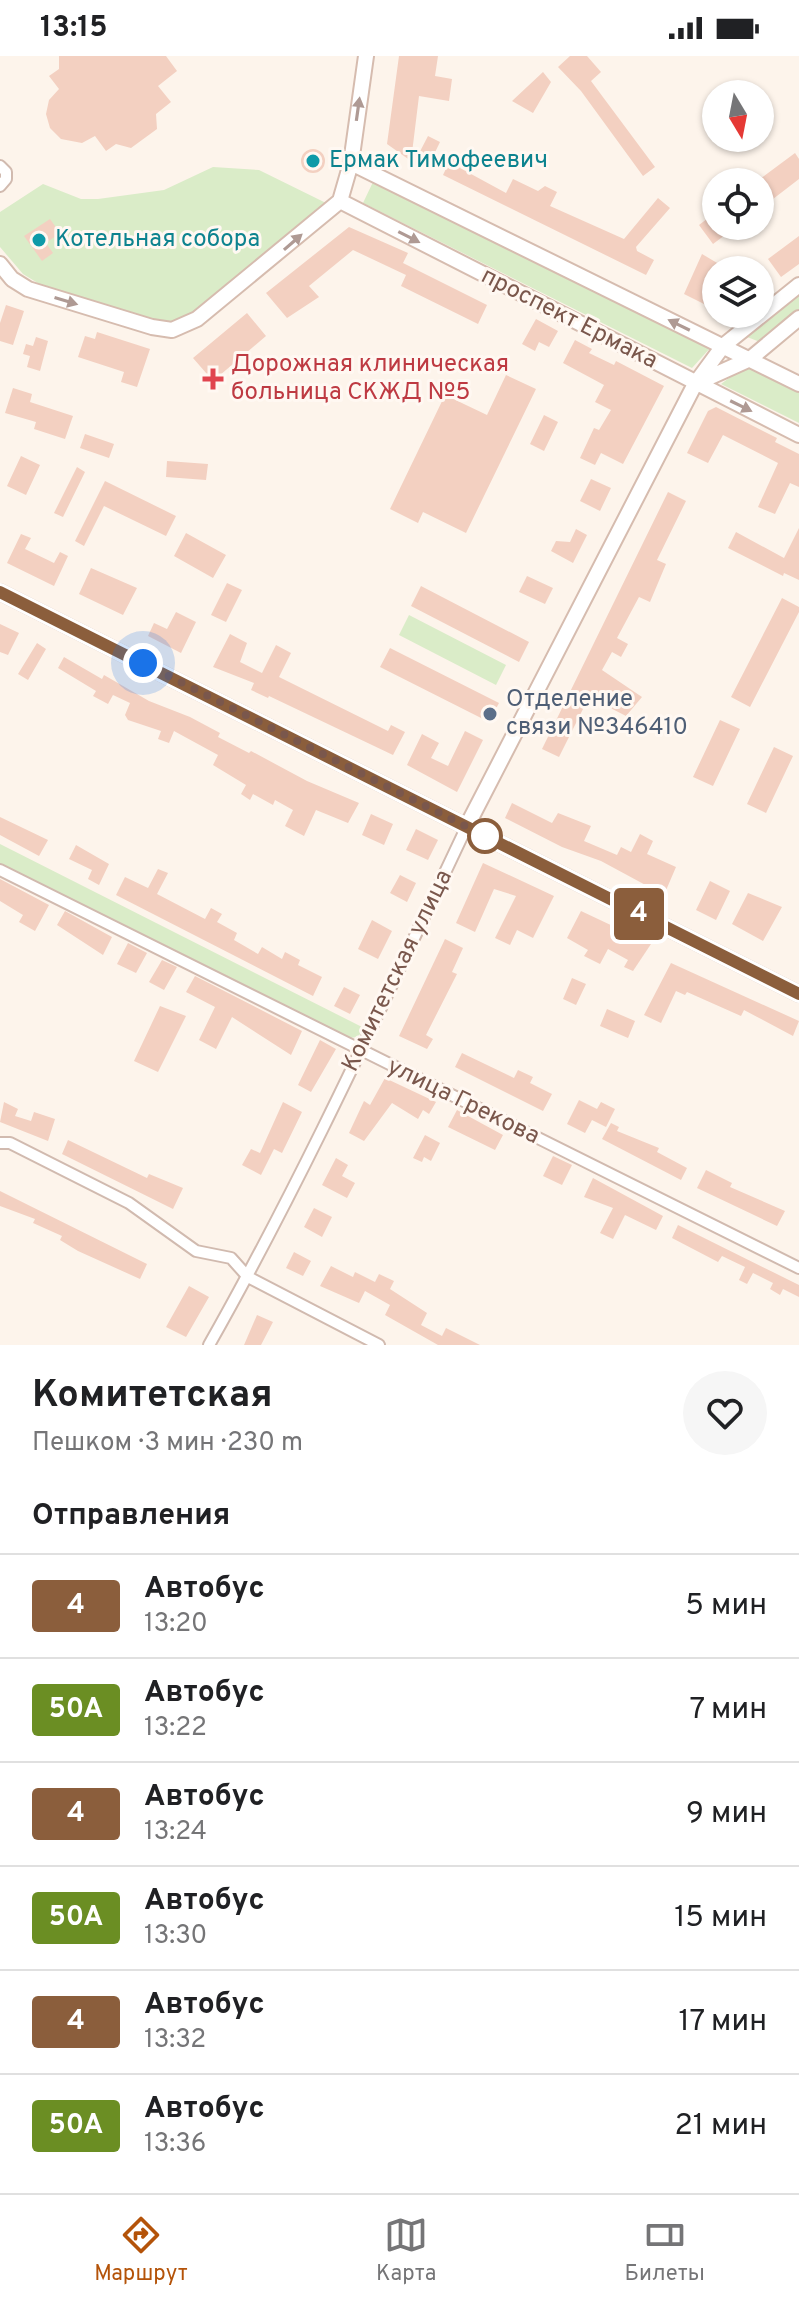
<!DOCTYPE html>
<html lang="ru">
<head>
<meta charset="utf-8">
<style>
	body { margin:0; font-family:Overpass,sans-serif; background:#f6f6f6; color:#202124; height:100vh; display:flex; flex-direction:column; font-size:30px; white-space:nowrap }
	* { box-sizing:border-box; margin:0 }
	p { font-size:26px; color:#757577 }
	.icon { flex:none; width:44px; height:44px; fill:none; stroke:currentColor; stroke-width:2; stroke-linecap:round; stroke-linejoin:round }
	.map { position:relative; height:1289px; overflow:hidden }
	.side { display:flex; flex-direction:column; background:#fff; flex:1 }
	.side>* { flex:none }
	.badge { padding:0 16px; border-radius:6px; font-size:28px; line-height:52px }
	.needle { width:52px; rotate:170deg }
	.fabs { position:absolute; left:702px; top:24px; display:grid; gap:16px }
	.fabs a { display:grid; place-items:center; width:72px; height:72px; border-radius:50%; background:#fff; box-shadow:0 2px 6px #0004; font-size:40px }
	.you { position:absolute; width:40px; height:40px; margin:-20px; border:6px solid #fff; border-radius:50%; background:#1a73e8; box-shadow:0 0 0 12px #1a73e833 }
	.map>.badge { position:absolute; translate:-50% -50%; box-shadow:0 0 0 4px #fff }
	h2 { padding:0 32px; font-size:30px; line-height:72px }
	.round { display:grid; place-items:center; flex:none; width:84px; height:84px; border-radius:42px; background:#f6f6f6 }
	.headline { display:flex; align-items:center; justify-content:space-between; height:136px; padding:0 32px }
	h1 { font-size:38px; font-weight:700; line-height:60px }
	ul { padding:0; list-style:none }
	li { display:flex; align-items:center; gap:24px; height:104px; padding:0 32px; border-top:2px solid #e0e0e0 }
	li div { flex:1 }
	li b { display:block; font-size:30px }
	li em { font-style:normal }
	li .badge { min-width:88px; font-weight:700; text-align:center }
	.status { display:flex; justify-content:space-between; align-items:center; height:56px; padding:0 40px; background:#fff; direction:ltr }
	.status svg { height:22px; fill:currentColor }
	.tab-bar { display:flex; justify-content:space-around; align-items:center; height:112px; border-top:2px solid #e0e0e0; background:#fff; font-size:22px; color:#757577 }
	.tab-bar a { display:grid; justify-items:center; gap:4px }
	.tab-bar .selected { color:#b45309 }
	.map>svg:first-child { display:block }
	.green { fill:#daecc8 }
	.building { fill:#f3d0c1 }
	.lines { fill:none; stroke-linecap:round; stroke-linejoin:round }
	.street-casing { stroke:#d1baaf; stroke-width:14 }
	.secondary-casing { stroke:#d6bcaf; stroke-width:18 }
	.street { stroke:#fff; stroke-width:10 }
	.secondary { stroke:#fff; stroke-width:14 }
	.oneway { fill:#af9a94 }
	.line-casing { stroke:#fff; stroke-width:18 }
	.line { stroke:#8b5e3c; stroke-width:12 }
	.walk { stroke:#7a574c; stroke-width:8; stroke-dasharray:0 14.4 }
	.culture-dot { fill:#0f9aa8; stroke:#fff8f2; stroke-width:3 }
	.health-dot { fill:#e0444e; stroke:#fff8f2; stroke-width:3 }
	.service-dot { fill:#5c6f8a; stroke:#fff8f2; stroke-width:3 }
	.stop-dot { fill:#fff; stroke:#8b5e3c; stroke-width:4 }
	.labels { text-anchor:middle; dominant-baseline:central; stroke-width:6; stroke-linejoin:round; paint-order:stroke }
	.culture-label { font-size:24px; fill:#0d838f; stroke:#fff8f2; text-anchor:start }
	.street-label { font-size:24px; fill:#7a574c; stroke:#fff8f2 }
	.health-label { font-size:24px; fill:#be3a42; stroke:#fff8f2; text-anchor:start }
	.service-label { font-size:24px; fill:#4e5e75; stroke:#fff8f2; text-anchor:start }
</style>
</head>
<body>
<div class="status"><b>13:15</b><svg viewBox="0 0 49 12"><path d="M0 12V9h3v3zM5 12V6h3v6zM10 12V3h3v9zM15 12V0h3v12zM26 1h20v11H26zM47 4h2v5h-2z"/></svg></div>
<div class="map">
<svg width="799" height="1289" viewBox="0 0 799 1289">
	<rect width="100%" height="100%" fill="#fdf4eb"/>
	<path class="green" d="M213,111L259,114L326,147L192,261L178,266L147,265L41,229L23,218L0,191V156L43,128L81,143H98L164,134Z
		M373,126L712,290L692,312L363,147Z
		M799,235V257L760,286L742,279Z
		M752,305L799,328V367L721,328Z
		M409,559L506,609L496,629L399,579Z
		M0,788L364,972L358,981L348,982L0,808Z"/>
	<path class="building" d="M59,0H166L177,15L158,30L171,46L156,58L157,73L131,92L116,88L106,95L95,80L82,87L61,83L50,72L46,58L49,44L59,33L49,20L59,13Z
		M399,0H438L435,20L452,23L449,45L419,40L411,105L387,88Z
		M570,0H587L601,16L591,25L655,111L643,120L581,35L558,11Z
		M543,16L551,26L533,57L512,45Z
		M428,80L440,86L427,113L414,107Z
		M301 105a12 12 0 1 1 24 0a12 12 0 1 1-24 0Z
		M795,97L799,103V123L760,153V123Z
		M452,100L463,105L460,112L506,137L513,123L538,135L545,130L557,136L550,150L624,183L658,142L670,152L636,191L637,195L654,204L646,219L443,119Z
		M716,156V170H737L713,188L699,169Z
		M50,163L60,177L46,187L53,197L42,205L24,180Z
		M349,171L408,197L403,207L487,249L478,268L401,230L406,219L353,194L309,230L319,241L287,262L266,237Z
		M799,180V208L781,221L768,203Z
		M702,198L729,214H716L712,239L716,236V254L684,238Z
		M6,249L24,255L13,289L0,285V267Z
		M247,257L266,280L213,325L193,302Z
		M536,263L558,275L549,291L539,286L535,295L522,288Z
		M97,276L150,293L137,331L121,326L124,316L78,301L85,280L95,283Z
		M36,281L48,285L40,315L27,311L30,300L23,298L26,288L33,290Z
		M575,284L592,293L589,297L614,309L616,305L664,330L623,408L601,397L595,409L580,402L594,372L599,374L611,354L595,346L604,329L563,307Z
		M506,319L536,333L466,477L423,456L418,467L390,453L445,339L487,359Z
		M13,332L32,338L30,346L73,360L65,383L34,373L36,366L5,357Z
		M716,351L777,382L775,386L799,398V431L790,427L775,458L758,451L778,407L723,379L708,407L687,397L708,355Z
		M544,359L558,366L544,395L530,388Z
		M85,378L114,388L109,402L80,392Z
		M21,400L40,409L26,439L7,430Z
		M167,405L208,408L206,424L166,421Z
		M77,411L85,416L63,461L54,457Z
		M591,423L611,432L600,455L580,445Z
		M105,425L176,460L166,480L104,450L84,490L75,485Z
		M668,436L686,445L657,504L666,508L650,546L639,541L617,582L628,588L621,601L612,596L602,614L642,641L626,660L589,641L559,701L542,693Z
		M799,472V524L784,517L783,520L728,492L736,476L784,502Z
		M576,473L587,479L573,507L551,495L556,485L570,486Z
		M186,477L226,499L213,522L174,500Z
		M21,478L31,482L25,493L54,507L60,496L68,500L54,530L7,507Z
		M91,512L137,532L123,559L79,538Z
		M527,520L553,532L545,548L519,536Z
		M227,527L242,534L226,566L211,559Z
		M421,530L529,586L519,606L411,550Z
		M782,542L799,551V556L750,651L731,641Z
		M176,556L196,566L181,597L148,580L154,567L167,573Z
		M0,568L19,577L8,599L0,596Z
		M230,578L247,587L240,606L262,617L276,589L291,597L279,621L388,675L391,669L405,676L393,699L269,640L268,642L251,634L254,627L213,611Z
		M37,587L46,593L28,624L18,618Z
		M390,592L499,647L489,666L380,611Z
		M64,601L102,623L104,619L149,645L190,661L220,677L218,681L249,697L251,695L307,725L359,747L348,767L316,754L304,780L285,770L293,754L275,744L273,749L253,738L250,744L241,738L246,729L213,709L218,699L174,675L169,687L158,683L161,675L128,664L125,659L130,647L113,639L108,648L93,640L96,635L58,612Z
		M720,664L740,673L713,730L693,721Z
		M465,675L483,684L457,736L407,709L422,678L439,687L431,702L448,710Z
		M774,691L793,700L766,757L747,748Z
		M512,747L552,767L558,757L591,770L584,785L617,799L621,791L631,796L640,778L653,785L647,798L676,811L664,839L601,805L562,791L505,762Z
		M371,758L393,768L384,789L362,779Z
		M0,761L48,784L39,800L0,779Z
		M416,773L438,784L428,804L406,794Z
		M76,789L109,808L99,829L88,823L92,814L69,803Z
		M483,807L554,840L533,882L517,874L510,889L495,882L516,840L494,833L475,876L456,867Z
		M158,813L168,817L157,838L205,863L211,852L222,858L217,866L237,877L234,884L258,898L262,891L282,903L285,896L300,904L298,909L322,921L313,940L116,839L125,821L148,832Z
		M400,819L416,827L407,846L390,837Z
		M0,823L49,849L35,875L19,866L23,859L0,845Z
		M710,825L730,835L716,864L696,854Z
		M748,837L782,851L763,885L732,868Z
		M65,855L112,881L103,899L57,869Z
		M581,855L651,888L633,915L624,911L628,904L608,893L600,908L584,900L588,894L567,882Z
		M372,864L392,875L378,903L358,893Z
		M445,883L463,892L452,916L457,918L426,979L433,983L427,993L399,980Z
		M128,887L147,897L136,917L117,908Z
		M162,904L177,911L164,934L149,926Z
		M671,907L799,965L793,980L744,954L741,960L687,936L685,939L676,935L661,967L644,959Z
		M195,920L302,975L291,999L232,961L216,993L199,984L215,951L186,936Z
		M572,922L586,928L576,949L563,943Z
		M344,931L360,939L350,958L334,950Z
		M160,950L186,960L158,1016L134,1005Z
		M607,953L635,965L628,982L600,970Z
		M320,984L336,993L311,1036L298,1029Z
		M462,997L514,1022L518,1014L533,1021L530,1027L552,1038L543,1055L455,1011Z
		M385,1022L436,1046L429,1058L423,1054L418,1063L392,1047L364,1085L349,1077L364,1045L370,1049Z
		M579,1044L597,1053L601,1046L615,1053L606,1071L592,1064L585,1077L567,1068Z
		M4,1046L18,1053L15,1060L31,1065L34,1056L55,1063L48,1085L0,1066Z
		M283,1046L302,1056L282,1097L274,1093L261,1119L242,1109L251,1093L260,1097Z
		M457,1054L503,1079L495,1094L448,1071Z
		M611,1067L619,1071L617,1075L659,1092L657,1096L687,1112L681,1124L602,1083Z
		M425,1079L440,1087L431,1105L424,1101L422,1106L413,1102Z
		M68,1084L147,1122L149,1118L183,1132L173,1153L62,1098Z
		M553,1100L572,1109L562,1129L543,1120Z
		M336,1102L348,1109L342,1120L355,1127L347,1142L322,1129Z
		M706,1114L732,1127L730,1131L785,1155L777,1170L697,1132Z
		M593,1122L663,1160L656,1174L625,1159L613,1183L600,1177L613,1152L584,1141Z
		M0,1135L147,1208L140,1223L78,1195L60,1184L62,1180L33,1167L35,1163L0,1150Z
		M314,1152L332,1161L322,1181L304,1171Z
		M678,1169L799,1229V1241L783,1233L780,1239L770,1233L773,1227L753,1217L747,1228L739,1224L745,1211L722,1200L718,1206L672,1182Z
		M294,1196L311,1205L303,1220L286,1212Z
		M331,1210L353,1221L355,1216L375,1226L379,1218L394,1225L390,1233L427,1257L421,1269L442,1280L446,1272L480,1289H438L385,1259L390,1249L365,1235L359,1247L320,1230Z
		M189,1230L209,1241L186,1281L166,1271Z
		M257,1259L273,1266L261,1289H244Z"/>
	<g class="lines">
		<defs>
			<path id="street" d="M0,110L6,116V123L0,130
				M0,814L799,1212
				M0,1087H10L129,1147L196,1195L231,1202L248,1221L379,1289
				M209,1289C304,1121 384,945 467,770"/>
			<path id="secondary" d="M351,107L799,328
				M340,145L799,379
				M0,208L12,223L28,233L152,271L172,274L197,263L340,145L351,107L366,0
				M699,326L750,303L799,262
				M0,536L799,938
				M467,770L695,328L723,290L799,229"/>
		</defs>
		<use href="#street" class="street-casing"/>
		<use href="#secondary" class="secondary-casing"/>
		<use href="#street" class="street"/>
		<use href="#secondary" class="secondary"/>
	</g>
	<defs><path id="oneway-solid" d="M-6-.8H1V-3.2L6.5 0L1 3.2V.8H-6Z" transform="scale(2)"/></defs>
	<g class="oneway">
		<use href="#oneway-solid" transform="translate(358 53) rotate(-82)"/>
		<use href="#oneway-solid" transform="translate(409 181) rotate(27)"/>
		<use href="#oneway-solid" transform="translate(293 186) rotate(-41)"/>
		<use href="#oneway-solid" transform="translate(66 245) rotate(17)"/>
		<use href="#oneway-solid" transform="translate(679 269) rotate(-154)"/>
		<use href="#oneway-solid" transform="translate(741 350) rotate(26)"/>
	</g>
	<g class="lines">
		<defs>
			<path id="line" d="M0,536L799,938"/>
		</defs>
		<use href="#line" class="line-casing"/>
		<use href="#line" class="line"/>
		<path class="walk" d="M143,607L485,780"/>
	</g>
	<g class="culture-dot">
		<circle cx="313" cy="105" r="8"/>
		<circle cx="39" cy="184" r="8"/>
	</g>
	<path class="health-dot" d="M209 311h8v8h8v8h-8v8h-8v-8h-8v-8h8z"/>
	<circle class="service-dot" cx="490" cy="658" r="8"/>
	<circle class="stop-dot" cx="485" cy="780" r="16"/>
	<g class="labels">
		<g class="culture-label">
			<text x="329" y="105">Ермак Тимофеевич</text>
			<text x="55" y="184">Котельная собора</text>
		</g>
		<g class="street-label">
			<text transform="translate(569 263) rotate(27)">проспект Ермака</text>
			<text transform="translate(398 915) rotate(-64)">Комитетская улица</text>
			<text transform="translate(463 1046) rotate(26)">улица Грекова</text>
		</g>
		<g class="health-label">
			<text x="231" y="309">Дорожная клиническая<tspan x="231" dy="28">больница СКЖД №5</tspan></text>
		</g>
		<g class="service-label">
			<text x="506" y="644">Отделение<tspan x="506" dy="28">связи №346410</tspan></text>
		</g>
	</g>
</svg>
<div class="fabs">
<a><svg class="needle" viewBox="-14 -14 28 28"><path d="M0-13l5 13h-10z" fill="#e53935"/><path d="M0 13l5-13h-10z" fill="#757577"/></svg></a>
<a><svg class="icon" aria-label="locate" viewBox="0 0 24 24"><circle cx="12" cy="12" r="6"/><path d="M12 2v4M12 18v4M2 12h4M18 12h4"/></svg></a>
<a><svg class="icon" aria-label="layers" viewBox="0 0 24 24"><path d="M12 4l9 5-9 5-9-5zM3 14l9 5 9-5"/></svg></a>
</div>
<div class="you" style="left:143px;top:607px"></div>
<b class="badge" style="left:639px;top:858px;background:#8b5e3c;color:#fff">4</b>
</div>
<section class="side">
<div class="headline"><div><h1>Комитетская</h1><p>Пешком · 3 мин · 230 m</p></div><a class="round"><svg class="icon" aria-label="heart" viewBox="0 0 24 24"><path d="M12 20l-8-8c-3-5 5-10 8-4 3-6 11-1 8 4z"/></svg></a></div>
<h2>Отправления</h2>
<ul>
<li><span class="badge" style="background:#8b5e3c;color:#fff">4</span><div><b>Автобус</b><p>13:20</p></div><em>5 мин</em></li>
<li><span class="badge" style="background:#6b8e23;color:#fff">50А</span><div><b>Автобус</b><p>13:22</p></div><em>7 мин</em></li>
<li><span class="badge" style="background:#8b5e3c;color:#fff">4</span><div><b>Автобус</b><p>13:24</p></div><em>9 мин</em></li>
<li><span class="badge" style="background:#6b8e23;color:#fff">50А</span><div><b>Автобус</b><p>13:30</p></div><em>15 мин</em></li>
<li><span class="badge" style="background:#8b5e3c;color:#fff">4</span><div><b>Автобус</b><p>13:32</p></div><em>17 мин</em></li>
<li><span class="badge" style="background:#6b8e23;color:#fff">50А</span><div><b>Автобус</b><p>13:36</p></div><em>21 мин</em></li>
</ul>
</section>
<nav class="tab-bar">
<a class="selected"><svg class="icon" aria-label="directions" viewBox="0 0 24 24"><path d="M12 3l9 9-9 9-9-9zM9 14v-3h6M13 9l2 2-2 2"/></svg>Маршрут</a>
<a><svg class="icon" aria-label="map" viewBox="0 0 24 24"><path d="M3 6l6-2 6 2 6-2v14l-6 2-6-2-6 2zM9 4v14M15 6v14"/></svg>Карта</a>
<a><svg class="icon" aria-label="tickets" viewBox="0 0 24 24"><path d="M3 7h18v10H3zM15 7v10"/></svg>Билеты</a>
</nav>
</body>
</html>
